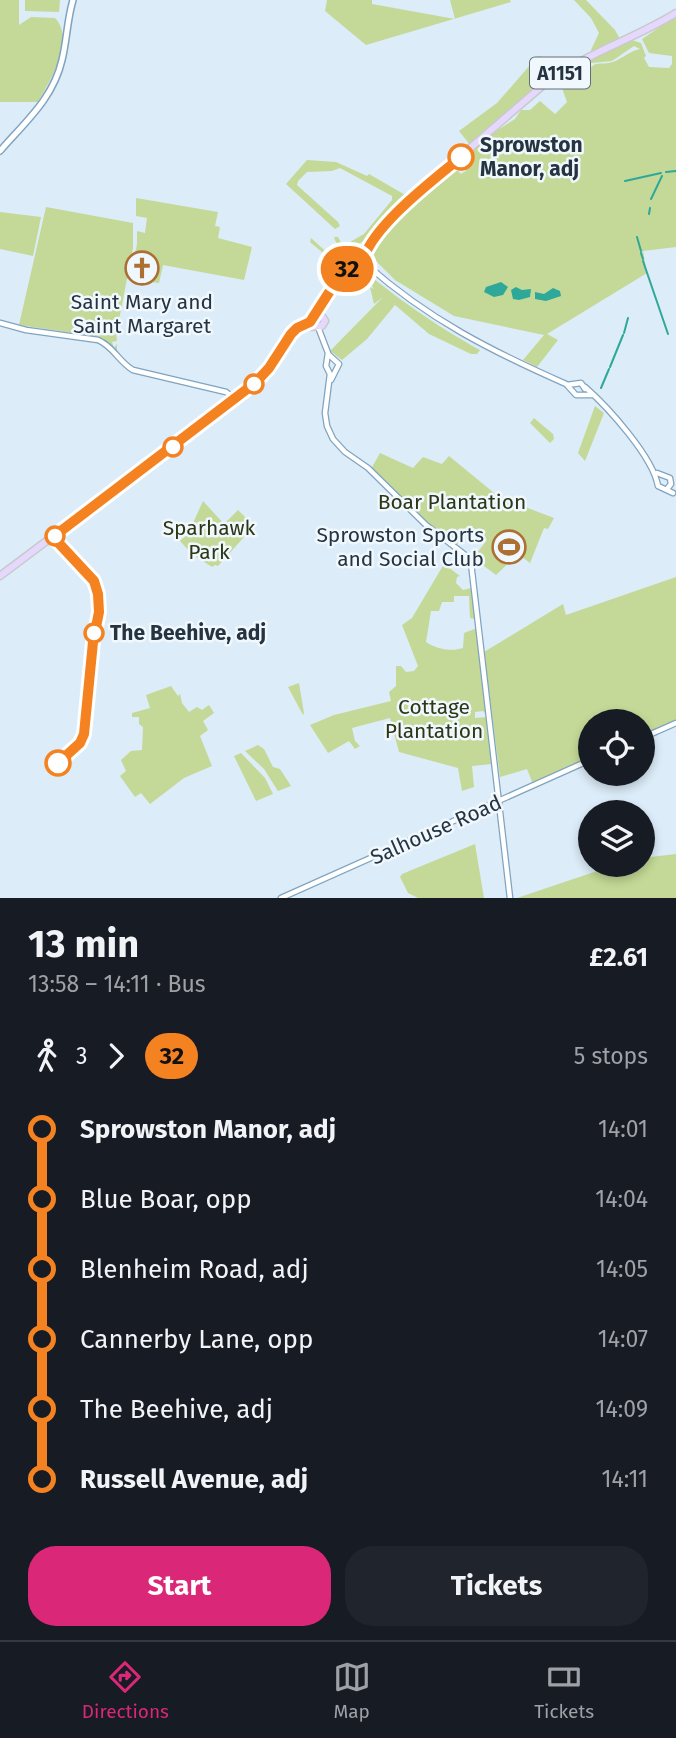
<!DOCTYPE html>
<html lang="en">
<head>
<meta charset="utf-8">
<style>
	body { margin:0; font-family:"Fira Sans",sans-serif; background:#20242c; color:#f1f3f6; height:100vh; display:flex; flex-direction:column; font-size:26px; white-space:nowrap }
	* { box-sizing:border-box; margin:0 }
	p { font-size:23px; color:#9ea1a6 }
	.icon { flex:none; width:38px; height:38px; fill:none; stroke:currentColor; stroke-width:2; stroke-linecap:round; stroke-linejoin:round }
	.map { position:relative; height:898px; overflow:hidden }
	.drawer { display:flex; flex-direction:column; background:#171b24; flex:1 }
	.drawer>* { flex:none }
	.badge { padding:0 14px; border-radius:23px; font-size:24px; line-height:46px }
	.tools { position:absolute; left:578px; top:709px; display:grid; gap:14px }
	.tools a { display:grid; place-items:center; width:77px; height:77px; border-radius:50%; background:#171b24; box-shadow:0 4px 10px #0003; font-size:35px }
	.map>.badge { position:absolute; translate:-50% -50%; box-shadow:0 0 0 4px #fff }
	.legs { display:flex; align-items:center; gap:10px; height:77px; padding:0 28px; font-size:23px }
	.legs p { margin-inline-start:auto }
	.head { display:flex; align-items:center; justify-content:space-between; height:119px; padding:0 28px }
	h1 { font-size:38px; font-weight:700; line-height:52px }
	.cta { display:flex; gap:14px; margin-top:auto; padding:14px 28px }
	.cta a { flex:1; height:80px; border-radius:28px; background:#db2777; color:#fff; font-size:28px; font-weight:700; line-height:80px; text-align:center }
	.cta a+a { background:#20242c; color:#f1f3f6 }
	ul { padding:0 28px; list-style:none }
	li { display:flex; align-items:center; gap:24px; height:70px; font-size:26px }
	li i { display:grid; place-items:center; width:10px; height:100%; margin:0 9px; background:currentColor }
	li i::after { content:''; width:18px; height:18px; margin:-9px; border:5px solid; border-radius:50%; background:#171b24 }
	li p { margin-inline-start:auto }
	li:first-child i { background:linear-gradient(#0000 50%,currentColor 0) }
	li:last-child i { background:linear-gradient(currentColor 50%,#0000 0) }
	.dock { display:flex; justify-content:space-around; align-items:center; height:98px; border-top:2px solid #363941; background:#171b24; font-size:19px; color:#9ea1a6 }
	.dock a { display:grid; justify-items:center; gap:4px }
	.dock .current { color:#db2777 }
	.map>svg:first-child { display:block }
	.green { fill:#c4d997; fill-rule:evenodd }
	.water { fill:#2ea898 }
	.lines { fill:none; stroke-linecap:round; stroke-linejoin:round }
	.stream { stroke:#2ea898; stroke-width:2 }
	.tertiary-casing { stroke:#7fa4c1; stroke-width:7 }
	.secondary-casing { stroke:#7fa4c1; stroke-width:8 }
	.primary-casing { stroke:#c6cacd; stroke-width:9 }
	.tertiary { stroke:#fff; stroke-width:4.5 }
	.secondary { stroke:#fff; stroke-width:5 }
	.primary { stroke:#e6d8fd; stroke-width:6 }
	.line-1-casing { stroke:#fff; stroke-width:16 }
	.line-1 { stroke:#f58220; stroke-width:10 }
	.stop-1-dot { fill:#fff; stroke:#f58220; stroke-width:3.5 }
	.labels { text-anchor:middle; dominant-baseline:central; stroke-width:5; stroke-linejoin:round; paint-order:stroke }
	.shield { fill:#f0f8fe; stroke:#626f79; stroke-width:2 }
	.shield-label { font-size:19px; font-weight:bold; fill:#253440 }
	.stop-label { font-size:21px; font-weight:bold; fill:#253440; stroke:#f0f8fe; text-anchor:start }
	.poi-label { font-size:21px; fill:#253440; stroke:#f0f8fe }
	.park-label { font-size:21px; fill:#2d3615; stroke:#f0f8fe }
	.street-label { font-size:21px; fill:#253440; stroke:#f0f8fe }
</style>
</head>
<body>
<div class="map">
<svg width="676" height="898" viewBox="0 0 676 898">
	<rect width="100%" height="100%" fill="#dcecf8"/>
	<path class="green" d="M0,0H19V25L31,17L55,18C76,40 50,80 38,102H0Z
		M25,0H60L59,12L25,11Z
		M327,0H372V4L455,19L450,0H510L511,2L366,45L325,11Z
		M574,0H586L615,30L621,41L592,54L591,50L599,33L591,18Z
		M676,16V247L643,251L647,273L547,334L558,340L537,367L523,360L544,335L454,316L395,280L369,254L376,245L375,243L416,198L451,169H456L461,174L466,171L467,155L491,134L515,119L521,110H530L540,101L555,114L567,102L558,77L577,65L632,40L641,43L646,56L644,58L649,67L669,68L672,64V56L649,53L642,39ZM634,46L640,49C630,51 623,58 613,62C607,64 602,63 596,64C588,67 587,78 573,81L571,73L591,63L612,61Z
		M538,56L543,57L555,74L471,146L459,131L497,103Z
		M307,160L336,162L367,176L369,174L407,196L377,230L358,245L350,242L364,234L392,200V196L340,168L332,171L307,172L298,181L297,185L338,222L340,226L335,229L286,184Z
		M136,198L218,212L215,226L220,227L218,238L252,247L244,280L163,265L159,283L130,280L137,244V231L145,233L147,218L136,216Z
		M46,207L133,223V248L118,325L105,335L119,327L120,330L116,332L117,341L112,342L114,348L117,344V353L114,356L101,345L92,341H95L87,335L19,325Z
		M0,212L41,217L33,256L0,249Z
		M334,237H338L348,256L343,270L310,242L311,238L342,266C351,254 337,249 334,237Z
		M359,267C400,300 433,324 480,350L477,354H471L429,334L395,305L367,339L342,360L330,351L383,297L374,304L370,287L374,289Z
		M595,406L604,413L585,461L578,453Z
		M534,418L553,434L554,439L550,443L530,423Z
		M380,453L413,468L423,457L442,464L449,456L499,497L554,518L548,529L544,528L530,563L518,554L496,575L473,558L487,540L473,528L456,546L435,531L371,469Z
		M203,501L224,524L238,510L254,526L218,566L215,565L212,567L192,554L180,541L188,534Z
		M444,564L460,576L457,577L456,583L463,590L471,588L475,616L474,619L470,618L469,596H454V602H442L439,611H431L426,642C436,649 451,652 463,648L464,633L477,628L486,714L483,711L475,712V718L487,717L492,764L472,766L474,787L462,791L458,768L399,752L390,718L352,728L355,741L360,746L355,749L349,741L328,753L310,725L334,715L391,701L389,692L396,686V666H401L406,672L414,671L418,666L402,625L412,618Z
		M676,577V721L642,736V721H590V759L533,784L527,769L500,777L484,652L563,604L566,615Z
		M299,683L304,713L303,715L288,687Z
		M171,686L178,696L180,694L182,703L189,712L197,707L202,710L209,705L214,713L203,721L208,730L200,736L212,766L184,778L150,804L141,793L135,797L120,776L126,771L121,760L131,751L142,750L143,727L139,724V717H132V713L150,708L146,695Z
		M258,745L264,749L273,767L280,769L291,786L278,791L264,769L245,751Z
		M241,753L265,778L273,794L256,801L234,756Z
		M475,844L484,898H418L408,893L400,877L402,874Z
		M676,854V898H517L615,865L642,864V858Z"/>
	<path class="water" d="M501,282L508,287L503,295L494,297L484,292L486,287Z
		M516,287L522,290L531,289L530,297L519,300L513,299L511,290Z
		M553,288L560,291L561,296L546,301L535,299V292L544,294Z"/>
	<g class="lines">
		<path class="stream" d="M666,172L676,171
			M625,181L661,173
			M651,199L662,176
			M649,214L650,208
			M637,237L641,251
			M641,253L643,259
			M643,261L668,334
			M624,333L628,318
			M610,367L623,335
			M601,388L609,369"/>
		<defs>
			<path id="tertiary" d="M360,264L367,265C428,319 491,351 566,384L576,395H592
				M0,323L26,330L98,340C113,346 119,362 133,370L226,392L235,399
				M318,327L328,353L326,366L330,374L325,413L327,426L333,439L345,452L368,468L426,525L464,554L471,563L510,898
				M328,354L339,364L331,380
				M567,385L581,383L585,389
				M585,387C608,407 653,457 658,486L673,493
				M657,473L670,478L671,484L667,489
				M642,738L676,723
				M281,898L590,760"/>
			<path id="secondary" d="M0,151C25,122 53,99 62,60C67,40 67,20 73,0"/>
			<path id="primary" d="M349,266L353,253L367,246
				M306,327L322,326L325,321L321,315
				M0,576L250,388L269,368L291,334L297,328L310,322L337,280L350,266L363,261L369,245L412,198L541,87C581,55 632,40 676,13"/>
		</defs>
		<use href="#tertiary" class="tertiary-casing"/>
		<use href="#secondary" class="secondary-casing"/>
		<use href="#primary" class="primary-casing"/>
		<use href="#tertiary" class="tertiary"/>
		<use href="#secondary" class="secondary"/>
		<use href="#primary" class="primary"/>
	</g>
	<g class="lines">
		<defs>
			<path id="line-1" d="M58,763L80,743L84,734L93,642L99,612L98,594L94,581L53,537L255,383L269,368L291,334L297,328L310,322L337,280L350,266L363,261C371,227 433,180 461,157"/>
		</defs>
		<use href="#line-1" class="line-1-casing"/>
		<use href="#line-1" class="line-1"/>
	</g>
	<defs>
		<symbol id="church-ring" viewBox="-11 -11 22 22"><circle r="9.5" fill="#f0f8fe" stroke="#ad7034" stroke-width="1.5"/><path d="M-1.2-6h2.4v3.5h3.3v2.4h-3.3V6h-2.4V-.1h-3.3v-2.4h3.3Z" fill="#ad7034"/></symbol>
		<symbol id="stadium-ring" viewBox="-11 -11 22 22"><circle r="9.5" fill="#f0f8fe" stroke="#ad7034" stroke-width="1.5"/><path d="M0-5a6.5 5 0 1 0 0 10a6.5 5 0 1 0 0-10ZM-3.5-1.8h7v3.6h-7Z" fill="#ad7034"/></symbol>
	</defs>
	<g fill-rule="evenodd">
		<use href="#church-ring" x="123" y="249" width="38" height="38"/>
		<use href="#stadium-ring" x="490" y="528" width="38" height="38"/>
	</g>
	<g class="stop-1-dot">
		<circle cx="461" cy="157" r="12"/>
		<circle cx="254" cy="384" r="9"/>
		<circle cx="173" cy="447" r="9"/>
		<circle cx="55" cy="536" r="9"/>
		<circle cx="94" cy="633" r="9"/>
		<circle cx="58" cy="763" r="12"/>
	</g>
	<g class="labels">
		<rect class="shield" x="530" y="57.5" width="60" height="31" rx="5"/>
		<g class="shield-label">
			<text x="560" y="73">A1151</text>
		</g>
		<g class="stop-label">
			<text x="480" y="145">Sprowston<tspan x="480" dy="24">Manor, adj</tspan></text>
			<text x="110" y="633">The Beehive, adj</text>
		</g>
		<g class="poi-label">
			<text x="142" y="302">Saint Mary and<tspan x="142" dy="24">Saint Margaret</tspan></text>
			<text x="484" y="535" text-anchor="end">Sprowston Sports<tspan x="484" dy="24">and Social Club</tspan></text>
		</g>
		<g class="park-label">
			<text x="452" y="502">Boar Plantation</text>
			<text x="209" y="528">Sparhawk<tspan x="209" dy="24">Park</tspan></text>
			<text x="434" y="707">Cottage<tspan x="434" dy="24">Plantation</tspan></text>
		</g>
		<g class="street-label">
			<text transform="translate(436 830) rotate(-24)">Salhouse Road</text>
		</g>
	</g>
</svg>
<div class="tools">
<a><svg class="icon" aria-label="locate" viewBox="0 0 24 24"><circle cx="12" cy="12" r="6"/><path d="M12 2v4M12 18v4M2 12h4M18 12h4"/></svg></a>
<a><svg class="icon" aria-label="layers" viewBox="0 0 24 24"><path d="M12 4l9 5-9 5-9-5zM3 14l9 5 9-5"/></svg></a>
</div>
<b class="badge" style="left:347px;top:269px;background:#f58220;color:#111">32</b>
</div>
<section class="drawer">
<div class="head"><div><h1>13 min</h1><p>13:58 – 14:11 · Bus</p></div><b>£2.61</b></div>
<div class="legs"><svg class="icon" aria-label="walk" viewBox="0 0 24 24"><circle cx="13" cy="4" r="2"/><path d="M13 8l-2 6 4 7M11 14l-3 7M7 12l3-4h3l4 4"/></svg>3<svg class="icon" aria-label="forward" viewBox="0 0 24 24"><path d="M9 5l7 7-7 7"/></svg><b class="badge" style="background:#f58220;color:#111">32</b><p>5 stops</p></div>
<ul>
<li><i style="color:#f58220"></i><b>Sprowston Manor, adj</b><p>14:01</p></li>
<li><i style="color:#f58220"></i><span>Blue Boar, opp</span><p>14:04</p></li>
<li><i style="color:#f58220"></i><span>Blenheim Road, adj</span><p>14:05</p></li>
<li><i style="color:#f58220"></i><span>Cannerby Lane, opp</span><p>14:07</p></li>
<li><i style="color:#f58220"></i><span>The Beehive, adj</span><p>14:09</p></li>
<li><i style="color:#f58220"></i><b>Russell Avenue, adj</b><p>14:11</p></li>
</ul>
<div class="cta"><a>Start</a><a>Tickets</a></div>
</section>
<nav class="dock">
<a class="current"><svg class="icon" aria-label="directions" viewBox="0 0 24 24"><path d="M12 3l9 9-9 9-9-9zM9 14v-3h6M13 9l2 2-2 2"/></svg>Directions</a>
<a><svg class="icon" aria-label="map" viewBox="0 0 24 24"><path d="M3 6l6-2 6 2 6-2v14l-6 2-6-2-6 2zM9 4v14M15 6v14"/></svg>Map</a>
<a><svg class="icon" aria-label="tickets" viewBox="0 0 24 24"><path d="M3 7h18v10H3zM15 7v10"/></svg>Tickets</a>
</nav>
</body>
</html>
